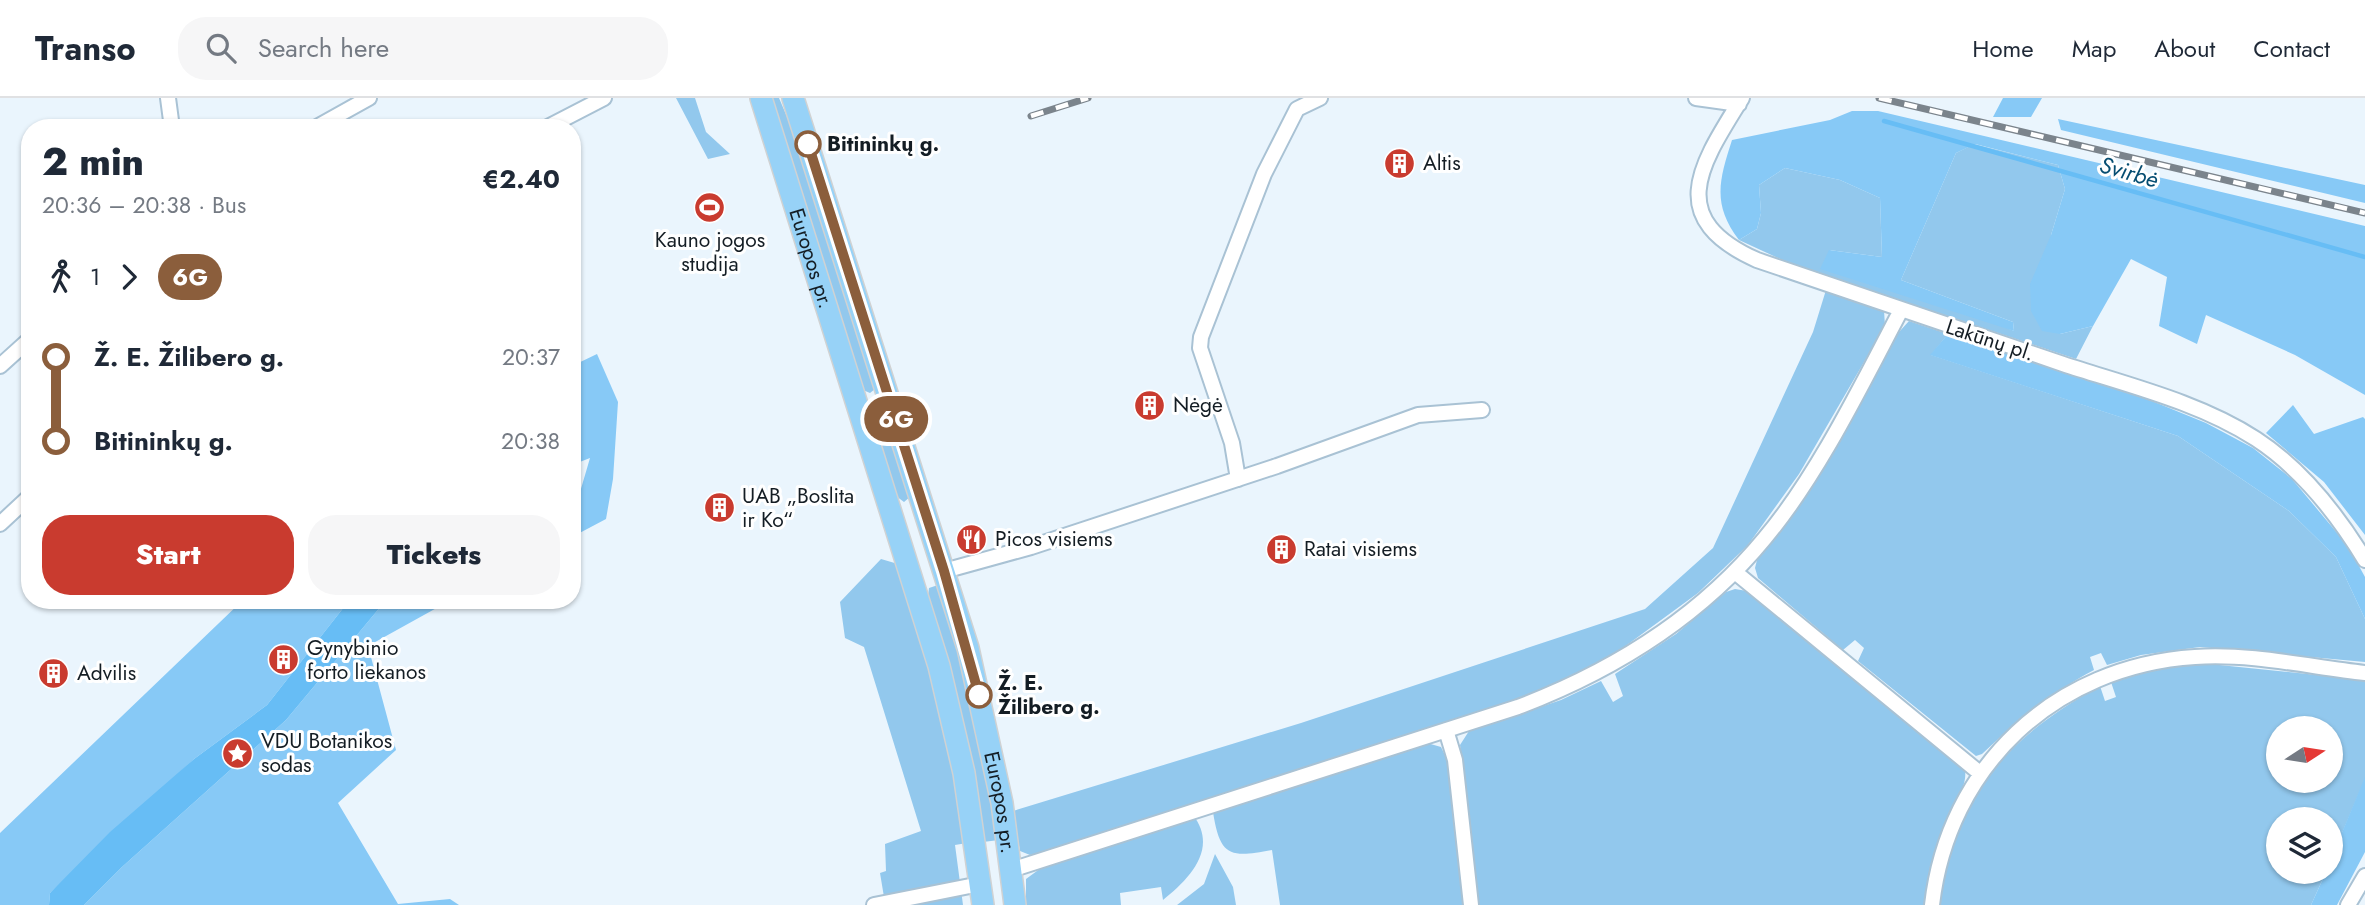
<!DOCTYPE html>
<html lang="en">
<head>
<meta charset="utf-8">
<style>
	body { margin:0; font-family:Jost,sans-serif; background:#f6f6f7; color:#1f2937; height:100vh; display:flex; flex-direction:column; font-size:26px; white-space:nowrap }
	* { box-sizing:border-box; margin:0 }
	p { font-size:23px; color:#747a83 }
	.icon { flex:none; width:38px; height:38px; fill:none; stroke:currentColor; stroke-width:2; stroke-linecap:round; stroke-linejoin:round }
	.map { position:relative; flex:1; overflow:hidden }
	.details { position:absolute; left:21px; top:21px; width:560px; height:490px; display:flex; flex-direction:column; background:#fff; border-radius:28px; box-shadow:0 2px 5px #0004 }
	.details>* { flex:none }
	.badge { padding:0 14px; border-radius:23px; font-size:24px; line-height:46px }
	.needle { width:46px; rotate:78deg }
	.buttons { position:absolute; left:2266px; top:618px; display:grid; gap:14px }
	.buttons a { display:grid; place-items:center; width:77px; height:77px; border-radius:50%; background:#fff; box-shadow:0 2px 5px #0004; font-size:35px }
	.map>.badge { position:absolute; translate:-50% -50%; box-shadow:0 0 0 4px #fff }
	.legs { display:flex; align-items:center; gap:10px; height:77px; padding:0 21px; font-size:23px }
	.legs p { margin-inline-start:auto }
	.headline { display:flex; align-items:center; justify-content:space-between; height:119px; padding:0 21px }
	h1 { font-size:38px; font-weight:800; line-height:52px }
	.cta { display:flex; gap:14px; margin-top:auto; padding:14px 21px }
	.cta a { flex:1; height:80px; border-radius:28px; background:#c93b2f; color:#fff; font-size:28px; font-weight:800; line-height:80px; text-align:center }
	.cta a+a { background:#f6f6f7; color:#1f2937 }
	ul { padding:0 21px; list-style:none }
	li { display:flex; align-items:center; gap:24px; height:84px; font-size:26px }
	li i { display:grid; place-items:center; width:10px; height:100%; margin:0 9px; background:currentColor }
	li i::after { content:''; width:18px; height:18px; margin:-9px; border:5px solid; border-radius:50%; background:#fff }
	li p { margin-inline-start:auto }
	li:first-child i { background:linear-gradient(#0000 50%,currentColor 0) }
	li:last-child i { background:linear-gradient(currentColor 50%,#0000 0) }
	header { display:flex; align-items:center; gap:42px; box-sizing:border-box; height:98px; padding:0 35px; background:#fff; border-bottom:2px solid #e0e1e3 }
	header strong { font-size:33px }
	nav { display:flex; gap:38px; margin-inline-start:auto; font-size:24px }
	.search { width:490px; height:63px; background:#f6f6f7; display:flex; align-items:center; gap:18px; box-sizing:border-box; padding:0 24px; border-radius:28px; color:#747a83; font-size:26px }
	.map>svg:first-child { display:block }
	.green { fill:#92c8ed; fill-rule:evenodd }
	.forest { fill:#87c9f6 }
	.water { fill:#67bdf5 }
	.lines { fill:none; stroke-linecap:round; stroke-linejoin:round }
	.stream { stroke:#67bdf5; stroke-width:4.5 }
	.street-casing { stroke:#a9c2d4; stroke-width:18 }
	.primary-casing { stroke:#d0d2d3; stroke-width:24 }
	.street { stroke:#fff; stroke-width:14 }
	.primary { stroke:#97d2f7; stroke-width:21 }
	.rail-casing { stroke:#7b848c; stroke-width:7 }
	.rail { stroke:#fff; stroke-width:4.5; stroke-dasharray:13; stroke-linecap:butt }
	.line-1-casing { stroke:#fff; stroke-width:16 }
	.line-1 { stroke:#8b5e3c; stroke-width:10 }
	.stop-1-dot { fill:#fff; stroke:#8b5e3c; stroke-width:3.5 }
	.labels { text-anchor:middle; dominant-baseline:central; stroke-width:6; stroke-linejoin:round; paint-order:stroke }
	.stop-label { font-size:21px; font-weight:bold; fill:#141d24; stroke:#fff; text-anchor:start }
	.poi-label { font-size:21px; fill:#141d24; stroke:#fff; text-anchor:start }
	.street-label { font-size:21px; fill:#141d24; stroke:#fff }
	.water-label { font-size:23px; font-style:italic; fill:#074e72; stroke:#fff }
</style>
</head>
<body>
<header>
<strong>Transo</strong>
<div class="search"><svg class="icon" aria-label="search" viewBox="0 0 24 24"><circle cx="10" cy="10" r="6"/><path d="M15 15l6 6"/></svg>Search here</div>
<nav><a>Home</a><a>Map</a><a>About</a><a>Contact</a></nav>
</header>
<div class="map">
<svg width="2365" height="807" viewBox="0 0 2365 807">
	<rect width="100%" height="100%" fill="#eaf5fd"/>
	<path class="green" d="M676,0H695L706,34L730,56L708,61Z
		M770,0H779L813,80L875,291L870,295L863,292Z
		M1974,46L2058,67L2065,91L2051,137L2060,236L2093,228L2076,261L1791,166L1739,142L1757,131L1761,115L1759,87L1785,70L1840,82L1880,100L1882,159L1829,152L2014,233L2013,224L1901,182L1956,55Z
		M1826,192L1884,212L1885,228L1799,376L1748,447L1698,495L1616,555L1554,587L1506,605L1041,755L1030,757L1020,753L1013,713L1301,625L1645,511L1713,450L1813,234Z
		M1909,223L1948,236L1931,257L2178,338L2289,413L2336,459L2365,521V564L2200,549L2141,557L2107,567L2101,555L2090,559L2094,572C2051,595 2017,622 1982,656L1976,658L1858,563L1864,550L1855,542L1843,552L1758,480L1755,470L1757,462C1813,392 1855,312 1899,234Z
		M885,322L911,398L904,404L896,398L875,331L879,323Z
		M881,461L898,466L943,614L967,745L955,747L963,807H874L885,805L880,775L886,773L885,746L921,733L864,549L845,540L840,504Z
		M938,487L962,560L999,742L983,744L951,576L928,498L929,490Z
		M1735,491L1747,493L1965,672C1968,692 1948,713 1942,732C1933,757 1928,781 1924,807H1479L1460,647L1469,633L1561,602L1601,583L1613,604L1623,598L1615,576L1676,536L1726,494Z
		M2200,565L2365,582V681L2331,761V721H2278V774H2326L2311,807H1939C1954,698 2006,640 2100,588L2105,603L2116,599L2111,584L2167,568ZM2278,630H2331V682H2278Z
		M1427,645L1441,649L1448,663L1464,807H1280L1272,752C1230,760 1220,759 1213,714Z
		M1193,717C1219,751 1189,781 1163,802L1161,789L1120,795L1121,807H1026V781L1041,770Z
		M1215,756L1233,789L1236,807H1177L1204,786Z"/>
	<path class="forest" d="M2003,0H2042L2031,19H1993Z
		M1852,13H1878L2365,128V297L2295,257L2206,217L2197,246L2159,228L2167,179L2131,161L2093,228L2060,236L2042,233L2031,213L2030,186L2051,137L2065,91L2058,67L1975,46L1956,55L1901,182L2013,224L2014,233L1820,171L1829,152L1882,159L1880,100L1840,82L1785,70L1759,87L1761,115L1757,131L1739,142C1712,106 1719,83 1732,42L1830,22Z
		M2058,21L2365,87V105L2061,32Z
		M1948,236L2152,303L2206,325L2253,350L2292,381L2348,448L2365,479V521L2336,459L2289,413L2178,338L1930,257Z
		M597,256L618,304L613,381L606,421L572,439V404L578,401L590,360L572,367V268Z
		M2293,307L2314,336L2363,319L2365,321V437L2324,384L2266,335Z
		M243,502H353L344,509L267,607L194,661L50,795L49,807H0V735Z
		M391,502H451L368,548L396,652L338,705L398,806L450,801L459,807H84L122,769L286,622L382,507Z
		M2365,679V754L2337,807H2311L2326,774H2331V761Z"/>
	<path class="water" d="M353,502H391L382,507L286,622L122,769L84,807H49L50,795L110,734L194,661L267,607L344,509Z"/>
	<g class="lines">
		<path class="stream" d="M1884,23L2365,159"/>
		<defs>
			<path id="street" d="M168,0L172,30
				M1696,0L1739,6
				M1742,0C1701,66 1663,120 1757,162C1859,197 1961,232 2063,266C2127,287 2199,304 2256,341C2302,371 2337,416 2365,462
				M315,30L369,0
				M546,30L604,0
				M0,268L30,241
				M1238,381L1232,345L1200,250L1201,239L1264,76L1297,11L1320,0
				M0,426L30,398
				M944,473L1031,449L1277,368L1418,317L1482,312
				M1735,474L1981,676
				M1446,632L1455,662L1471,807
				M1011,772L1518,609C1613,573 1700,519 1765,440C1818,377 1862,286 1901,212
				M874,807L980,786
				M1932,807C1948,668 2055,568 2195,559C2251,555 2310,569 2365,575
				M2348,807L2365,778"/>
			<g id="primary">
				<path id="s1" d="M761,0L939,568L964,675L983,807"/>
				<path id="s2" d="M793,0L968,550L1002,705L1015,807"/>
			</g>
		</defs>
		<use href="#street" class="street-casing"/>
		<use href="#primary" class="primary-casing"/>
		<use href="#street" class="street"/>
		<use href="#primary" class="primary"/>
		<defs>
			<path id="rail" d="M1879,0L2365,115
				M1031,18L1088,0"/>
		</defs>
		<use href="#rail" class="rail-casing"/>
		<use href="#rail" class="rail"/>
	</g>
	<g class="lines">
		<defs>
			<path id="line-1" d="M808,46L944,473L979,597"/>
		</defs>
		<use href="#line-1" class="line-1-casing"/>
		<use href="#line-1" class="line-1"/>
	</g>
	<defs>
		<symbol id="building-disc" viewBox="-11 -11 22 22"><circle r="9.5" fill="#c93b2f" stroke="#fff"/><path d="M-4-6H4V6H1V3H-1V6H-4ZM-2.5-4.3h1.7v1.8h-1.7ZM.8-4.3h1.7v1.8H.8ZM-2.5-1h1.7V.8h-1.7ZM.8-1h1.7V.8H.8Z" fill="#fff"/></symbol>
		<symbol id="stadium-disc" viewBox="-11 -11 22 22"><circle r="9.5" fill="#c93b2f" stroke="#fff"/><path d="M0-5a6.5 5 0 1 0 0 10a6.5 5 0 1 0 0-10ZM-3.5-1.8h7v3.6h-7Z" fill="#fff"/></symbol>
		<symbol id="restaurant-disc" viewBox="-11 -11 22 22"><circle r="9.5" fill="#c93b2f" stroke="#fff"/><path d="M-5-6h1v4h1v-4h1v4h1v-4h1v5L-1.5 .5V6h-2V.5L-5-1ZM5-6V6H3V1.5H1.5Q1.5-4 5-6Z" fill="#fff"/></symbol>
		<symbol id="sight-disc" viewBox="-11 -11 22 22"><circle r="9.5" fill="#c93b2f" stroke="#fff"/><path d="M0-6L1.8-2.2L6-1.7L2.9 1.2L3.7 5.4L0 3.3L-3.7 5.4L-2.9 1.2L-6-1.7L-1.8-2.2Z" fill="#fff"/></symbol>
	</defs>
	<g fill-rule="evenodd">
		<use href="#building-disc" x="1382" y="48" width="35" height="35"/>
		<use href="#stadium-disc" x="692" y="92" width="35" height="35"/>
		<use href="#building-disc" x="1132" y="290" width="35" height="35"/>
		<use href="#building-disc" x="702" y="392" width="35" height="35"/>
		<use href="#restaurant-disc" x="954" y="424" width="35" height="35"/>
		<use href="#building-disc" x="1264" y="434" width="35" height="35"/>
		<use href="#building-disc" x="266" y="544" width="35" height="35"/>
		<use href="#building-disc" x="36" y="558" width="35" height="35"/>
		<use href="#sight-disc" x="220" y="638" width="35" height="35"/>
	</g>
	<g class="stop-1-dot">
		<circle cx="808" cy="46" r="12"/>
		<circle cx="979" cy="597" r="12"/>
	</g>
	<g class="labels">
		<g class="stop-label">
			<text x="827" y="46">Bitininkų g.</text>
			<text x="998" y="585">Ž. E.<tspan x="998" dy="24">Žilibero g.</tspan></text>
		</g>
		<g class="poi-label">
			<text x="1423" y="65">Altis</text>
			<text x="710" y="142" text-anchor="middle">Kauno jogos<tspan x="710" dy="24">studija</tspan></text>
			<text x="1173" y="307">Nėgė</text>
			<text x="742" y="398">UAB „Boslita<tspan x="742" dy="24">ir Ko“</tspan></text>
			<text x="995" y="441">Picos visiems</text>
			<text x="1304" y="451">Ratai visiems</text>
			<text x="307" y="550">Gynybinio<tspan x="307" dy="24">forto liekanos</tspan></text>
			<text x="77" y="575">Advilis</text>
			<text x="261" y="643">VDU Botanikos<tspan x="261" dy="24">sodas</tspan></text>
		</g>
		<g class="street-label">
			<text stroke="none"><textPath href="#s1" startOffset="168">Europos pr.</textPath></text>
			<text transform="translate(1990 242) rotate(18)">Lakūnų pl.</text>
			<text stroke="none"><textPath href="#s2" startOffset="735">Europos pr.</textPath></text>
		</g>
		<g class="water-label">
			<text transform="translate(2129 74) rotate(16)">Svirbė</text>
		</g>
	</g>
</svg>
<div class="buttons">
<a><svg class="needle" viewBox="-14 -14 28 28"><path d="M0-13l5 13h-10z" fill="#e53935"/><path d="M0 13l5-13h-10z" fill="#747a83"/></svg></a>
<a><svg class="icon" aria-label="layers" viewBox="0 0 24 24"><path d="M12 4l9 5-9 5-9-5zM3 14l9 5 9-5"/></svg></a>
</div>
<b class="badge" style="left:896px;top:321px;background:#8b5e3c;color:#fff">6G</b>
<section class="details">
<div class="headline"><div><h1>2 min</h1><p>20:36 – 20:38 · Bus</p></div><b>€2.40</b></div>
<div class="legs"><svg class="icon" aria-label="walk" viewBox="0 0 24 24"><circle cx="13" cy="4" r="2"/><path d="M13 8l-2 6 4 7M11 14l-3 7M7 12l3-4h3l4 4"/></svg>1<svg class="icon" aria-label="forward" viewBox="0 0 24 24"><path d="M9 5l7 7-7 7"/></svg><b class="badge" style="background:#8b5e3c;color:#fff">6G</b></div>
<ul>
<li><i style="color:#8b5e3c"></i><b>Ž. E. Žilibero g.</b><p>20:37</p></li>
<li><i style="color:#8b5e3c"></i><b>Bitininkų g.</b><p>20:38</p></li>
</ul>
<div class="cta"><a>Start</a><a>Tickets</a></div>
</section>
</div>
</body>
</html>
